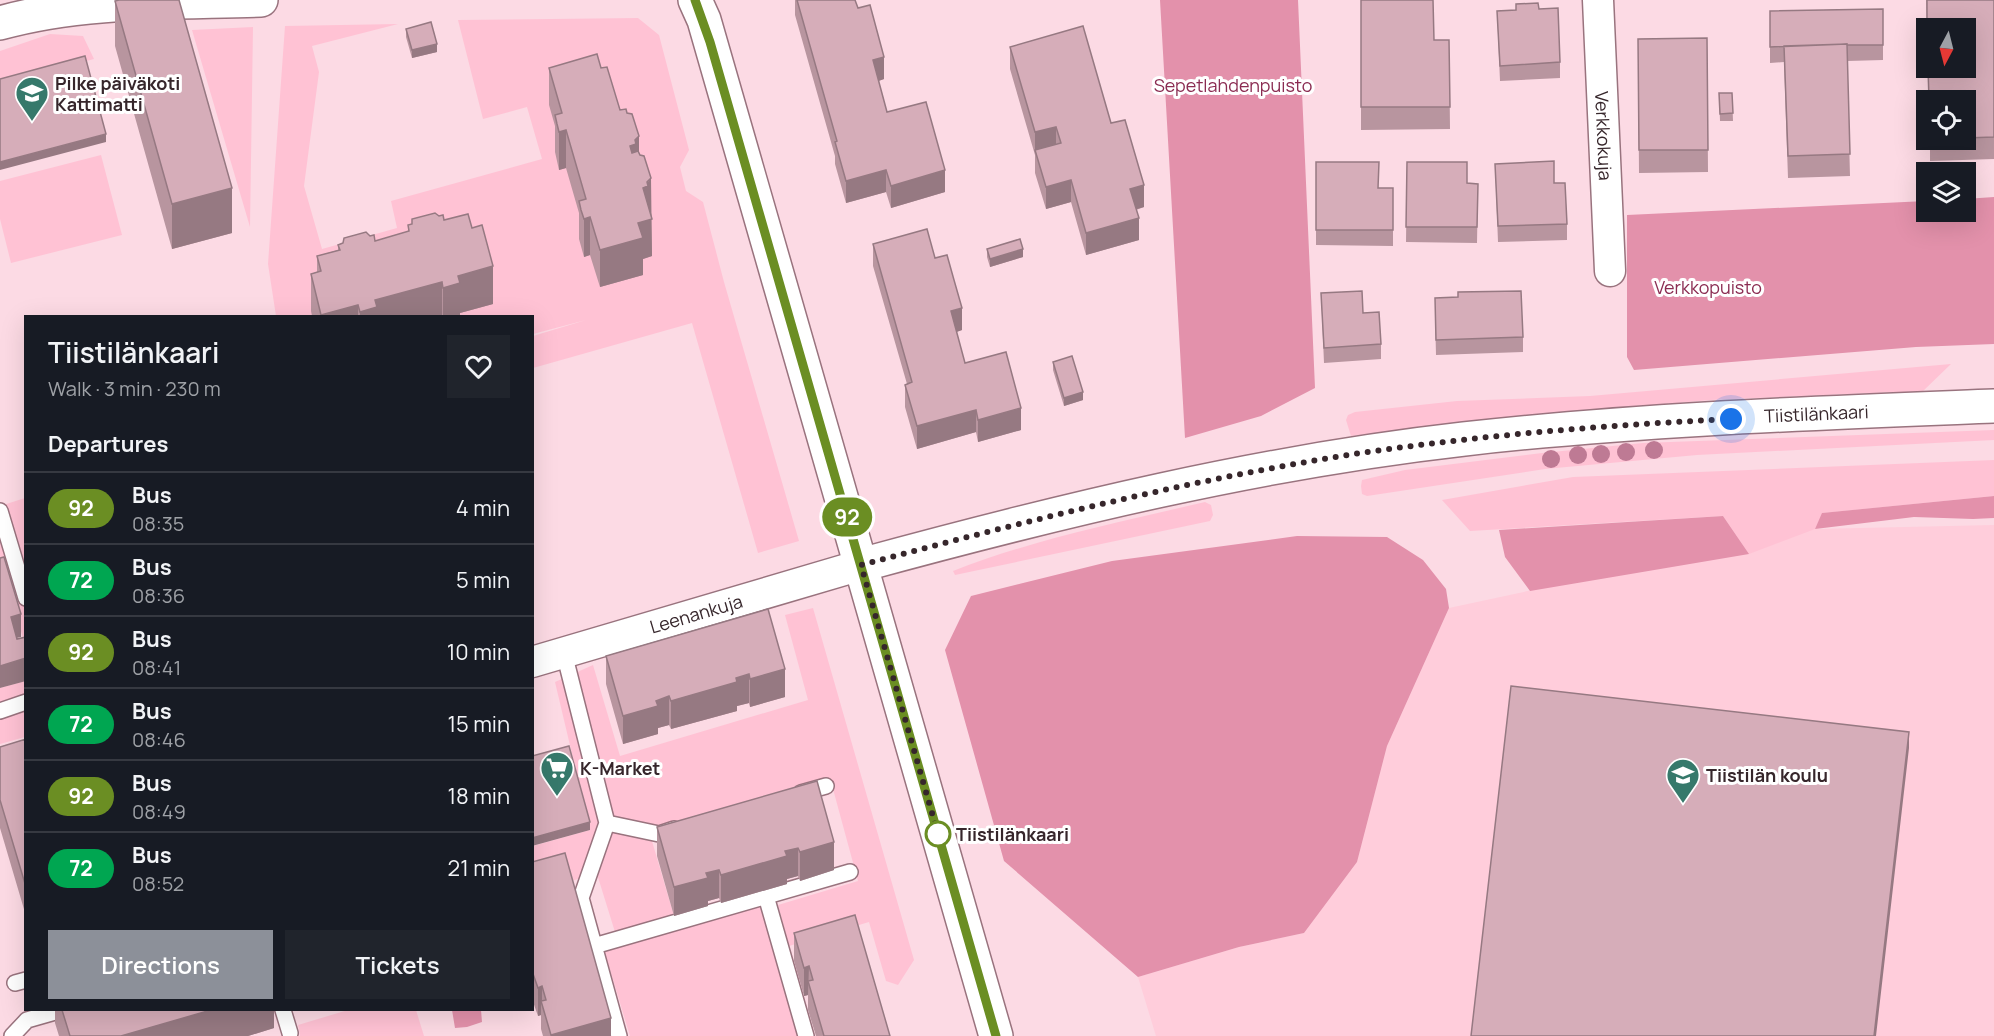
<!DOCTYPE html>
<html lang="en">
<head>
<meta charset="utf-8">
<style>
	body { margin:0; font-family:Manrope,sans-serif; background:#20242c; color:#f1f3f6; height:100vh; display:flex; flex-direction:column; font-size:22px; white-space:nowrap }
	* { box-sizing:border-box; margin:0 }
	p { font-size:20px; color:#9ea1a6 }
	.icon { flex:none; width:33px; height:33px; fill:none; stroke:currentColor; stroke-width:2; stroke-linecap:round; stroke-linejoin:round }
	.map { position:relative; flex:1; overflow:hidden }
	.details { position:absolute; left:24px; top:315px; width:510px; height:696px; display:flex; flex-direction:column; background:#171b24; border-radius:0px; box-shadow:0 6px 24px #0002 }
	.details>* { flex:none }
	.badge { padding:0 12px; border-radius:20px; font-size:21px; line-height:39px }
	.needle { width:39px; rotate:187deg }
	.tools { position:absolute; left:1916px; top:18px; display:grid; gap:12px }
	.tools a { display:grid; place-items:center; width:60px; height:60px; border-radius:0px; background:#171b24; box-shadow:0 6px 24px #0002; font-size:30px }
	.you { position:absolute; width:30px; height:30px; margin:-15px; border:4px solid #fff; border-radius:50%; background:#1a73e8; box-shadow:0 0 0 9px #1a73e833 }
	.map>.badge { position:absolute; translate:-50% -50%; box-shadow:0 0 0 3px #fff }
	h2 { padding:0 24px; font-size:22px; line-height:54px }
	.round { display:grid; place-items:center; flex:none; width:63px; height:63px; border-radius:0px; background:#20242c }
	.summary { display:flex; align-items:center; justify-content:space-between; height:102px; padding:0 24px }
	h1 { font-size:28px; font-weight:600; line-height:45px }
	.action { display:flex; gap:12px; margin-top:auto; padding:12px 24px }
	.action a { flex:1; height:69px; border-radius:0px; background:#8c9099; color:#fff; font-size:24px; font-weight:600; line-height:69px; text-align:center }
	.action a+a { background:#20242c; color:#f1f3f6 }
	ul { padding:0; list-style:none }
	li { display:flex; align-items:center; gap:18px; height:72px; padding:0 24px; border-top:2px solid #363941 }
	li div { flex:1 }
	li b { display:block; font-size:22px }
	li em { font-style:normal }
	li .badge { min-width:66px; font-weight:700; text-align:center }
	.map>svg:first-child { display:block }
	.built { fill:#ffcddb }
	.green { fill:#ffc2d4 }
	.forest { fill:#e391ab }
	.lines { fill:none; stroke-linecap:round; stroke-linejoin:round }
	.lane-casing { stroke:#99737e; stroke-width:18 }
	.street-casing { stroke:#99737e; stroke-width:33 }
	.secondary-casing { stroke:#99737e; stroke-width:36 }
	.lane { stroke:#fff; stroke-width:15 }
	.street { stroke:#fff; stroke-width:30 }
	.secondary { stroke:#fff; stroke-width:33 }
	.tree { fill:#be7a94 }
	.wall { fill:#b8959f }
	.shaded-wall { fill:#967982 }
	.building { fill:#d6adb9; stroke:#967982; stroke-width:1.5 }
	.line-casing { stroke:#fff; stroke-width:14 }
	.line { stroke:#6b8e23; stroke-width:9 }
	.walk { stroke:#36262b; stroke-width:6; stroke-dasharray:0 10.8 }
	.stop-dot { fill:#fff; stroke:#6b8e23; stroke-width:3 }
	.labels { text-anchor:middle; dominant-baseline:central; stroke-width:6; stroke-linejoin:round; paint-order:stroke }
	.poi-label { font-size:18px; font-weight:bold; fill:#36262b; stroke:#fff; text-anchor:start }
	.park-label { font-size:18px; fill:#8b2c52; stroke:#fff }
	.street-label { font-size:18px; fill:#36262b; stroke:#fff }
	.stop-label { font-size:18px; font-weight:bold; fill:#36262b; stroke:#fff; text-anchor:start }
</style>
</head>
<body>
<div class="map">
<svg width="1994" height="1036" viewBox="0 0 1994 1036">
	<rect width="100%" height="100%" fill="#fcdae4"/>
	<path class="built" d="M1994,525V1036H1156L1138,977L1239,947L1304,933L1357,862L1387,746L1449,608L1815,529Z"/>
	<path class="green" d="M638,18L659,35L689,150L680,167L686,191L703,202L724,282L799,541L758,553L692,323L533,368V336L586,320L533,334L532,316H276L268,264L285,26L398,24L312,46L319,72L304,186L322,249L397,228L391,201L542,159L527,107L483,119L458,20Z
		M253,27L250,227L192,30Z
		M50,34L83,36L94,59L0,84V51Z
		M101,155L122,235L11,263L0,219V181Z
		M1951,364L1921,393L1896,392L1710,400L1458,423L1351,436L1346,420L1348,415L1355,412L1457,401L1590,396Z
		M1994,430V440L1697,455L1545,469L1367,496L1362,494L1361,486L1362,480L1405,470L1542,453L1643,443Z
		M1994,460V496L1823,513L1815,529L1749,554L1723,516L1470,531L1442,500L1573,477Z
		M25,498V645L0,558V506Z
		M1205,502L1211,505L1213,515L1210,521L955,575L953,571C1035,539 1120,522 1205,502Z
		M813,608L914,960L898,985L886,981L869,922L789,946L778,905L858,881L830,778L649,831L674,916L615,932L597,874L533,891V846L590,830L555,682L593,665L620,756L808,700L785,615Z
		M25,681V737L0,744V688Z
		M765,903L803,1036H630L604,950Z
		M348,1010H416L424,1036H300L298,1025Z"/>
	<path class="forest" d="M1160,0H1298L1315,388L1261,416L1185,438Z
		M1994,197V344L1916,347L1634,370L1627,357V215L1926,201V212H1965V199Z
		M1994,496V518L1973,519L1914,517L1815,529L1822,513Z
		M1723,516L1749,554L1530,591L1505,557L1499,530Z
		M1297,536L1387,537L1423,560L1446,589L1449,608L1387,746L1357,862L1304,933L1239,947L1138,977L1004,861L945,650L971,596L1112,561Z
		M452,1010H481L482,1022L467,1027L455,1028Z"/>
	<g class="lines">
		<defs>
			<path id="lane" d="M0,511L26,598
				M564,653L607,823L581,898L619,1036
				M0,711L26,702
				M801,793L826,786
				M607,823L659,834L674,829
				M766,896L806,1036
				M594,946L850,872
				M15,983L26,980
				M283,1010L290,1033
				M12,1036L27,1020L62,1010"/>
			<g id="street">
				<path id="s1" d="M1598,0L1610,271"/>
				<path id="s2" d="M532,662L861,565"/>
			</g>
			<g id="secondary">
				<path d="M695,0L704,20L996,1036"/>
				<path d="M0,23C81,0 177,3 261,0"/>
				<path id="s3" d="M861,565C1059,511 1260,462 1464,439C1640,419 1818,413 1994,406"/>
			</g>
		</defs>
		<use href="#lane" class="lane-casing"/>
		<use href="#street" class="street-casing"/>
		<use href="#secondary" class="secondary-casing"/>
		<use href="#lane" class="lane"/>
		<use href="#street" class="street"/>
		<use href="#secondary" class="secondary"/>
	</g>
	<g class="tree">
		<circle cx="1654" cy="450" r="9"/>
		<circle cx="1626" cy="452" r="9"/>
		<circle cx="1601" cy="454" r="9"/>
		<circle cx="1578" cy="455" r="9"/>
		<circle cx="1551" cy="459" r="9"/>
	</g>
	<path class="wall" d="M795,0H855L884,79L878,81L887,112L945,192L891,208L886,192L846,203L835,164V156L795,15Z
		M1361,0L1434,40H1449L1450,129L1361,130Z
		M1926,0H1994V159L1930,161V140H1965V100H1929L1928,68H1965V28H1927Z
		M115,1L232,233L172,249L115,46Z
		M1539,9L1560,62V78L1500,81L1497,11Z
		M1883,9V60L1847,61L1850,176L1788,178L1784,62L1770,63V11Z
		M406,29L437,52L412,58L406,37Z
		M1707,38L1708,172L1639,173L1638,39Z
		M1010,47L1111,123L1144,207L1136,210L1139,240L1086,255L1071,202L1046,209L1035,173V155L1010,69Z
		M549,68H601L620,110L639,153L651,215L652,256L643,259V275L600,287L590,255L584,257L579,239V213L566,168L559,170L555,152V126L549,105Z
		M1719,93H1732L1733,121H1720Z
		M1316,162L1379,188H1393V246L1316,245Z
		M1407,162L1467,183L1478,184L1477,243L1406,242Z
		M1495,164L1567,224V240L1498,242Z
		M444,220L493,304L460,313V316H312L311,311V274L317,272V256L338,250V245L375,241L408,232V225Z
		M873,244L935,258L962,330L956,332L965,363L1021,430L978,442L976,432L917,449L905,407V385L907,384L873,266Z
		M987,249L1023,257L990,267L987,257Z
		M1321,293L1363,313L1381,344V359L1324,363Z
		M1435,314L1523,337V352L1436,355Z
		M1053,362L1083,400L1064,406L1053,370Z
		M768,609L785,697L750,707L749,703L737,706V711L671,729L669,725L658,728V734L623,744L606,684V656Z
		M26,739V916L0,828V747Z
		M817,781L834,870L800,881L798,876L787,879V884L721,903L719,898L708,901V906L674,916L657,856V827Z
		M532,862L611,1036H543L541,1029V1015L538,1016L532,999Z
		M794,933L890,1036H816L808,1010V995L804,996L794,961Z
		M55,1010H274V1028L248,1036H59L55,1023Z"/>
	<path class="shaded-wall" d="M437,44V52L412,58V50Z
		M884,57V79L873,83V60Z
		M1056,127V149L1035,150V155V132Z
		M566,130V168L559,170V132Z
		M106,134V142L0,170V162Z
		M639,136V173L630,146Z
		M886,170V192L846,203V181Z
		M945,170V192L891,208V186Z
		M651,178L652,256L643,259V275L600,287V250L638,223L643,188Z
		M1071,180V202L1046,209V187Z
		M1144,185V207L1130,211V189Z
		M232,188V233L172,249V204Z
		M590,217V255L584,257V219Z
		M1139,218V240L1086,255V233Z
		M1023,249V257L990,267V259Z
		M493,266V304L460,313V316H443V288L458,276Z
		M442,282V316H360V312L375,300Z
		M358,305V316H321V315Z
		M962,308V330L951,334V311Z
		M1083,392V400L1064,406V398Z
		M1021,408V430L978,442V420Z
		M976,410V432L917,449V426Z
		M21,614V637L11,639V617Z
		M26,658V681L0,688V666Z
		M785,669V697L750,707V679Z
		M749,674V703L737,706V711L671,729V701L736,678Z
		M669,696V725L658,728V734L623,744V716L656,701Z
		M1909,732V748L1876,1036H1874Z
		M590,822V830L532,846V838Z
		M834,842V870L800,881V852Z
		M798,848V876L787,879V884L721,903V875L785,851Z
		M719,870V898L708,901V906L674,916V887L706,873Z
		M809,966L808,995L804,996V968Z
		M542,986V1005L541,1001V1015L538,1016V988Z
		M211,1010H274V1028L248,1036H121Z
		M611,1018V1036H551V1035Z"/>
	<path class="building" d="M119,0H179L232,188L172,204L115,1Z
		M797,0H855L858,8L870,5L884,57L873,60L887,112L926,102L945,170L891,186L886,170L846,181L835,142L837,141Z
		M1361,0H1433L1434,40H1449L1450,107H1361Z
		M1927,0H1994V137L1965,138V100H1929L1928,68H1965V28H1927Z
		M1538,3L1539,9L1558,8L1560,62L1500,66L1497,11L1516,10V4Z
		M1883,9V45H1847V44L1770,47V11Z
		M431,22L437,44L412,50L406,29Z
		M1083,26L1111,123L1125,120L1144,185L1130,189L1139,218L1086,233L1071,180L1046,187L1035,150L1061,143L1056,127L1035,132L1010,47Z
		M1707,38L1708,150H1639L1638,39Z
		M1847,44L1850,154L1788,156L1784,46Z
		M597,54L601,68L607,67L620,110L626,109L627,113L632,114L639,136L635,140L636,144L630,146L632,153L638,151L640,155L644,156L651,178L647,182L648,186L643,188L652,219L638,223L643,238L600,250L590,217L584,219L581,210L579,201L586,199L566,130L559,132L557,124L555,115L562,113L549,68Z
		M85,56L106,134L0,162V79Z
		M1719,93H1732L1733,113L1720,114Z
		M1554,161V183H1565L1567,224L1498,226L1495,164Z
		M1316,162H1379L1378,188H1393V230H1316Z
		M1407,162H1467V183L1478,184L1477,227H1406Z
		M435,213L439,216L443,215L444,220L468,214L472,228L482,225L493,266L458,276L460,283L443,288L442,282L375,300L377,307L360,312L358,305L321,315L311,274L321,271L317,256L340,250L338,245L343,243L344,238L366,232L370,236L374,235L375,241L409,231L408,225L412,224V219Z
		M927,229L935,258L947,255L954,280L962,308L951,311L965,363L1006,352L1021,408L978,420L976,410L917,426L905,385L912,382L873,244Z
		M1020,239L1023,249L990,259L987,249Z
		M1362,291L1363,313L1379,312L1381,344L1324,348L1321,293Z
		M1521,291L1523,337L1436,340L1435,298L1458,297V292Z
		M1072,356L1083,392L1064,398L1053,362Z
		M4,557L21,614L11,617L17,639L26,637V658L0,666V558Z
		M768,609L785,669L750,679L749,674L736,678L737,682L671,701L669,696L656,701L658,706L623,716L606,656Z
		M1511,686L1909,732L1874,1036H1471Z
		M26,739V887L0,800V747Z
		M569,746L590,822L532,838V756Z
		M817,781L834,842L800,852L798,848L785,851L787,856L721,875L719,870L706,873L708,878L674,887L657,827Z
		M565,853L611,1018L551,1035L541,1001L546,1000L542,986L538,988L532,971V862Z
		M855,915L890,1036H824L808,981L813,980L809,966L804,968L794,933Z
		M62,1010H211L121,1036H70Z"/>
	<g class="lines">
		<defs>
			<path id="line" d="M695,0L710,42L996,1036"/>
		</defs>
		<use href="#line" class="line-casing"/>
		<use href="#line" class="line"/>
		<path class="walk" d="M938,834L861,565C1026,521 1192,479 1361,453C1484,435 1607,425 1731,419"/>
	</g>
	<defs>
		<symbol id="school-pin" viewBox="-11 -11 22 30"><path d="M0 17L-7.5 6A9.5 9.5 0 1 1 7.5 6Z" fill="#36796b" stroke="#fff"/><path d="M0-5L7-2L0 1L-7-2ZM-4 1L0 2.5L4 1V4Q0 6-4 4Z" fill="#fff"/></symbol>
		<symbol id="supermarket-pin" viewBox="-11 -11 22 30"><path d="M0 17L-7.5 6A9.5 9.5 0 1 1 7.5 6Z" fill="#36796b" stroke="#fff"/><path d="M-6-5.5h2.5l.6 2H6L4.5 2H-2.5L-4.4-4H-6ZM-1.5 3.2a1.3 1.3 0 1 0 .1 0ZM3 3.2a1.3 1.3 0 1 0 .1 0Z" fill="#fff"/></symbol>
	</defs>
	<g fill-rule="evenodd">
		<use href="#school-pin" x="13" y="74" width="38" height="52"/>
		<use href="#supermarket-pin" x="538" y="749" width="38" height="52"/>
		<use href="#school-pin" x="1664" y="756" width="38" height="52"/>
	</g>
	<circle class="stop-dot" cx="938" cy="834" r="12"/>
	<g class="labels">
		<g class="poi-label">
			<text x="55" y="83">Pilke päiväkoti<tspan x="55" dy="21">Kattimatti</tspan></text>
			<text x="580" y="768">K-Market</text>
			<text x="1706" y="775">Tiistilän koulu</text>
		</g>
		<g class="park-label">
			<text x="1233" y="85">Sepetlahdenpuisto</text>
			<text x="1708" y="287">Verkkopuisto</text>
		</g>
		<g class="street-label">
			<text stroke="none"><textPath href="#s1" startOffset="136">Verkkokuja</textPath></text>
			<text stroke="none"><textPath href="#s3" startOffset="970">Tiistilänkaari</textPath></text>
			<text stroke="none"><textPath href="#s2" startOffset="171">Leenankuja</textPath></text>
		</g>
		<g class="stop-label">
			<text x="956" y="834">Tiistilänkaari</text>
		</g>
	</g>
</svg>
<div class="tools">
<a><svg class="needle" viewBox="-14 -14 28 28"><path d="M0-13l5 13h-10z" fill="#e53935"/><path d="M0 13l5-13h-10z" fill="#9ea1a6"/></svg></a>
<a><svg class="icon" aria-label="locate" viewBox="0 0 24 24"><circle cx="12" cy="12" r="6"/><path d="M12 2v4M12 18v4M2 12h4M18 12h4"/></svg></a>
<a><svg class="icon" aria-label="layers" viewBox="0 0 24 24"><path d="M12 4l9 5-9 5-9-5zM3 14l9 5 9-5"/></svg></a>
</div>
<div class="you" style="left:1731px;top:419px"></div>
<b class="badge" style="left:847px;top:517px;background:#6b8e23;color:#fff">92</b>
<section class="details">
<div class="summary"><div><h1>Tiistilänkaari</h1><p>Walk · 3 min · 230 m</p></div><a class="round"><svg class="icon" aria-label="heart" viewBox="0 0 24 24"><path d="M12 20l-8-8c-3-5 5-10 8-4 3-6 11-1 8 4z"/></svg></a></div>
<h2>Departures</h2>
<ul>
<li><span class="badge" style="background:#6b8e23;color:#fff">92</span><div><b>Bus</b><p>08:35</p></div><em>4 min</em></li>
<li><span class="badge" style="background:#00a651;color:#fff">72</span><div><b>Bus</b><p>08:36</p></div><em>5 min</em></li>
<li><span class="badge" style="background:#6b8e23;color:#fff">92</span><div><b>Bus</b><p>08:41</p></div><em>10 min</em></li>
<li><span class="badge" style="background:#00a651;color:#fff">72</span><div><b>Bus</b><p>08:46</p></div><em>15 min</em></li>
<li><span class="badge" style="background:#6b8e23;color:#fff">92</span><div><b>Bus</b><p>08:49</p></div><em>18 min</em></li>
<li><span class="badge" style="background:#00a651;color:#fff">72</span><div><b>Bus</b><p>08:52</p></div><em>21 min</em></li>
</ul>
<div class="action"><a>Directions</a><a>Tickets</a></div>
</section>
</div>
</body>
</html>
